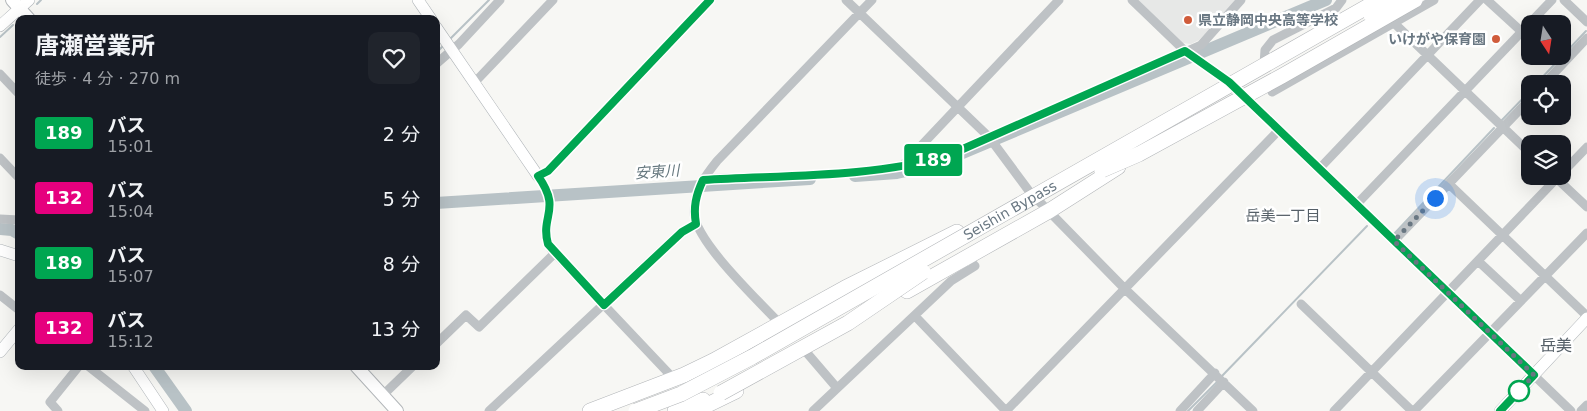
<!DOCTYPE html>
<html lang="ja">
<head>
<meta charset="utf-8">
<style>
	body { margin:0; font-family:"DejaVu Sans","Noto Sans JP",sans-serif; background:#20242c; color:#f1f3f6; height:100vh; display:flex; flex-direction:column; font-size:19px; white-space:nowrap }
	* { box-sizing:border-box; margin:0 }
	p { font-size:16px; color:#9ea1a6 }
	.icon { flex:none; width:28px; height:28px; fill:none; stroke:currentColor; stroke-width:2; stroke-linecap:round; stroke-linejoin:round }
	.map { position:relative; flex:1; overflow:hidden }
	.side { position:absolute; left:15px; top:15px; width:425px; height:355px; display:flex; flex-direction:column; background:#171b24; border-radius:10px; box-shadow:0 5px 20px #0002 }
	.side>* { flex:none }
	.badge { padding:0 10px; border-radius:4px; font-size:18px; line-height:32px }
	.needle { width:32px; rotate:168deg }
	.buttons { position:absolute; left:1521px; top:15px; display:grid; gap:10px }
	.buttons a { display:grid; place-items:center; width:50px; height:50px; border-radius:10px; background:#171b24; box-shadow:0 5px 20px #0002; font-size:25px }
	.you { position:absolute; width:25px; height:25px; margin:-12px; border:4px solid #fff; border-radius:50%; background:#1a73e8; box-shadow:0 0 0 8px #1a73e833 }
	.map>.badge { position:absolute; translate:-50% -50%; box-shadow:0 0 0 2px #fff }
	.round { display:grid; place-items:center; flex:none; width:52px; height:52px; border-radius:10px; background:#20242c }
	.summary { display:flex; align-items:center; justify-content:space-between; height:85px; padding:0 20px }
	h1 { font-size:24px; font-weight:700; line-height:38px }
	ul { padding:0; list-style:none }
	li { display:flex; align-items:center; gap:15px; height:65px; padding:0 20px }
	li div { flex:1 }
	li b { display:block; font-size:19px }
	li em { font-style:normal }
	li .badge { min-width:55px; font-weight:700; text-align:center }
	.map>svg:first-child { display:block }
	.built { fill:#e7e8e7 }
	.lines { fill:none; stroke-linecap:round; stroke-linejoin:round }
	.stream { stroke:#b8c2c6; stroke-width:2 }
	.river { stroke:#b8c2c6; stroke-width:12 }
	.secondary-casing { stroke:#b1b6ba; stroke-width:12 }
	.primary-casing { stroke:#b2b6b9; stroke-width:14 }
	.highway-casing { stroke:#b2b5b8; stroke-width:16 }
	.street { stroke:#bec2c5; stroke-width:9 }
	.secondary { stroke:#fff; stroke-width:11 }
	.primary { stroke:#fff; stroke-width:12 }
	.highway { stroke:#fff; stroke-width:15 }
	.highway-bridge-casing { stroke:#b2b5b8; stroke-width:16; stroke-linecap:butt }
	.highway-bridge { stroke:#fff; stroke-width:15 }
	.line-casing { stroke:#fff; stroke-width:11 }
	.line { stroke:#00a651; stroke-width:8 }
	.walk { stroke:#697782; stroke-width:5; stroke-dasharray:0 9 }
	.poi-dot { fill:#d05c3b; stroke:#fff; stroke-width:2 }
	.stop-dot { fill:#fff; stroke:#00a651; stroke-width:2.5 }
	.labels { text-anchor:middle; dominant-baseline:central; stroke-width:5; stroke-linejoin:round; paint-order:stroke }
	.poi-label { font-size:14px; font-weight:bold; fill:#697782; stroke:#fff; text-anchor:start }
	.street-label { font-size:14px; fill:#697782; stroke:#fff }
	.water-label { font-size:15px; font-style:italic; fill:#65777e; stroke:#fff }
	.neighbourhood-label { font-size:15px; fill:#566068; stroke:#fff }
	.quarter-label { font-size:16px; fill:#566068; stroke:#fff }
</style>
</head>
<body>
<div class="map">
<svg width="1587" height="411" viewBox="0 0 1587 411">
	<rect width="100%" height="100%" fill="#f7f7f4"/>
	<path class="built" d="M1136,0H1237L1199,40L1191,44L1182,43Z"/>
	<g class="lines">
		<path class="stream" d="M37,4L41,0
			M0,37L13,25
			M450,39L489,0
			M436,53L443,46
			M1536,84L1586,31
			M1502,120L1530,91
			M1393,235L1494,128
			M1221,377L1367,226
			M1188,411L1218,381"/>
		<path class="river" d="M855,176L897,173L934,165L1326,0
			M436,203L810,179
			M0,229L12,230L19,234
			M154,366L186,411"/>
		<defs>
			<path id="secondary" d="M418,0L431,19
				M0,26L29,0
				M436,27L538,176
				M0,250L19,256
				M0,352L19,329
				M133,366L163,411
				M1500,411L1587,318"/>
			<path id="primary" d="M12,0L29,19
				M356,366L397,411"/>
			<path id="highway" d="M907,291L1049,211L1118,167
				M590,411L684,375L713,361L845,288L957,232
				M675,411L703,400
				M695,411L736,391"/>
		</defs>
		<use href="#secondary" class="secondary-casing"/>
		<use href="#primary" class="primary-casing"/>
		<use href="#highway" class="highway-casing"/>
		<path class="street" d="M846,0L989,137L1029,191L1124,288L1253,411
			M1132,0L1185,51L1229,82L1571,411
			M1487,0L1522,32
			M1564,0L1587,22
			M1394,23L1530,153
			M436,64L459,44L500,0
			M1264,64L1265,50L1273,40L1336,8L1342,0
			M0,74L19,94
			M475,82L553,0
			M1544,84L1587,38
			M1272,92L1434,0
			M0,158L19,178
			M901,167L1059,0
			M1319,169L1480,0
			M1562,173L1587,147
			M1554,176L1587,207
			M703,179C783,175 870,178 947,156L1201,45L1241,0
			M1449,184L1587,316
			M1356,205L1552,0
			M0,219L19,220
			M1394,241L1530,99
			M1478,261L1521,301
			M0,295L19,310
			M1301,304L1412,411
			M915,316L1006,411
			M782,326C761,303 694,241 694,212C694,191 705,176 717,161L872,0
			M436,344L466,315L479,327L555,253
			M801,346L837,388
			M88,366L145,411
			M674,379L551,249L546,237L550,196L538,176L548,171L710,0
			M383,395L413,366
			M58,411L50,402L79,366
			M489,411L681,232L696,224
			M813,411L951,281L975,266L966,256
			M1006,411L1279,130
			M1180,411L1215,373
			M1197,411L1224,382
			M1334,411L1559,176
			M1414,411L1587,233
			M1581,411L1587,405"/>
		<use href="#secondary" class="secondary"/>
		<use href="#primary" class="primary"/>
		<use href="#highway" class="highway"/>
		<defs>
			<g id="highway-bridge">
				<path d="M1371,15L1398,0"/>
				<path d="M1102,170L1139,154L1282,76L1415,0"/>
				<path d="M721,393L848,323L923,272"/>
				<path id="s1" d="M636,411L681,394L752,357L1379,0"/>
			</g>
		</defs>
		<use href="#highway-bridge" class="highway-bridge-casing"/>
		<use href="#highway-bridge" class="highway-bridge"/>
	</g>
	<g class="lines">
		<defs>
			<path id="line" d="M710,0L548,171L538,176C562,210 540,215 548,244L604,305L682,232L696,224C693,207 696,195 703,180C783,175 870,178 947,156L1185,51L1229,82L1534,375L1500,411"/>
		</defs>
		<use href="#line" class="line-casing"/>
		<use href="#line" class="line"/>
		<path class="walk" d="M1435,198L1394,241L1534,375L1519,391"/>
	</g>
	<g class="poi-dot">
		<circle cx="1188" cy="20" r="5"/>
		<circle cx="1496" cy="39" r="5"/>
	</g>
	<circle class="stop-dot" cx="1519" cy="391" r="10"/>
	<g class="labels">
		<g class="poi-label">
			<text x="1198" y="20">県立静岡中央高等学校</text>
			<text x="1486" y="39" text-anchor="end">いけがや保育園</text>
		</g>
		<g class="street-label">
			<text stroke="none"><textPath href="#s1" startOffset="425">Seishin Bypass</textPath></text>
		</g>
		<g class="water-label">
			<text transform="translate(657 172) rotate(-4)">安東川</text>
		</g>
		<g class="neighbourhood-label">
			<text x="1283" y="216">岳美一丁目</text>
		</g>
		<g class="quarter-label">
			<text x="1556" y="345">岳美</text>
		</g>
	</g>
</svg>
<div class="buttons">
<a><svg class="needle" viewBox="-14 -14 28 28"><path d="M0-13l5 13h-10z" fill="#e53935"/><path d="M0 13l5-13h-10z" fill="#9ea1a6"/></svg></a>
<a><svg class="icon" aria-label="locate" viewBox="0 0 24 24"><circle cx="12" cy="12" r="6"/><path d="M12 2v4M12 18v4M2 12h4M18 12h4"/></svg></a>
<a><svg class="icon" aria-label="layers" viewBox="0 0 24 24"><path d="M12 4l9 5-9 5-9-5zM3 14l9 5 9-5"/></svg></a>
</div>
<div class="you" style="left:1435px;top:198px"></div>
<b class="badge" style="left:933px;top:160px;background:#00a651;color:#fff">189</b>
<section class="side">
<div class="summary"><div><h1>唐瀬営業所</h1><p>徒歩 · 4 分 · 270 m</p></div><a class="round"><svg class="icon" aria-label="heart" viewBox="0 0 24 24"><path d="M12 20l-8-8c-3-5 5-10 8-4 3-6 11-1 8 4z"/></svg></a></div>
<ul>
<li><span class="badge" style="background:#00a651;color:#fff">189</span><div><b>バス</b><p>15:01</p></div><em>2 分</em></li>
<li><span class="badge" style="background:#e6007e;color:#fff">132</span><div><b>バス</b><p>15:04</p></div><em>5 分</em></li>
<li><span class="badge" style="background:#00a651;color:#fff">189</span><div><b>バス</b><p>15:07</p></div><em>8 分</em></li>
<li><span class="badge" style="background:#e6007e;color:#fff">132</span><div><b>バス</b><p>15:12</p></div><em>13 分</em></li>
</ul>
</section>
</div>
</body>
</html>
